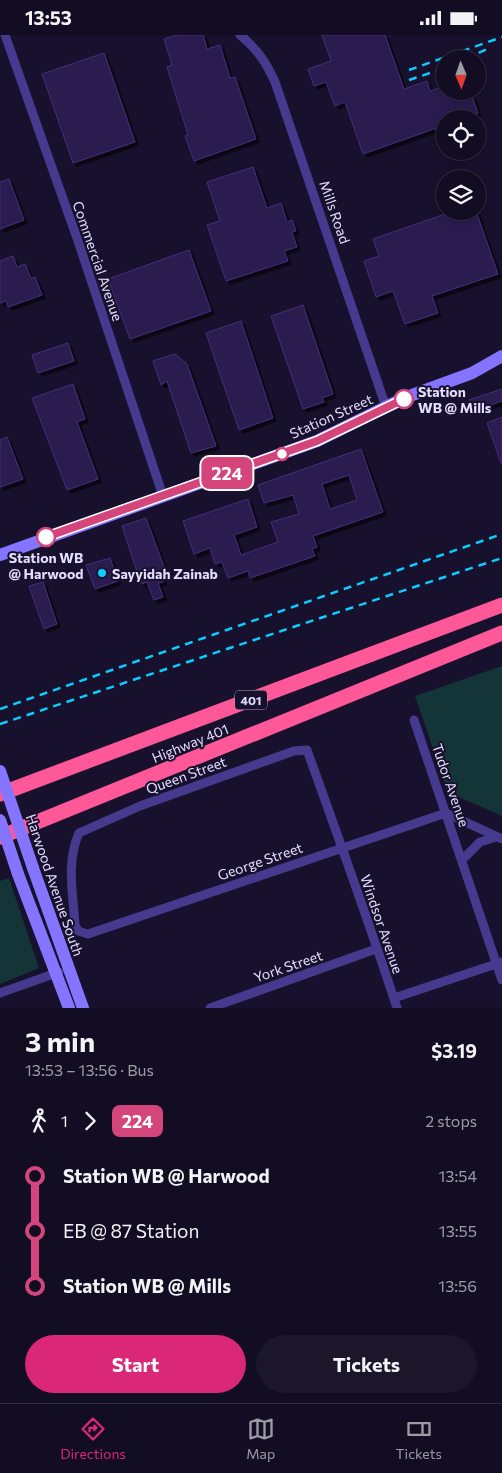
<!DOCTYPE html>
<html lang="en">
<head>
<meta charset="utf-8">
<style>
	body { margin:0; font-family:Commissioner,sans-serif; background:#1b162a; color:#f1f3f6; height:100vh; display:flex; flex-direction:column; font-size:19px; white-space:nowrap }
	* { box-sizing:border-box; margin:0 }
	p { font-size:16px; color:#9c9ca5 }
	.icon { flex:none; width:28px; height:28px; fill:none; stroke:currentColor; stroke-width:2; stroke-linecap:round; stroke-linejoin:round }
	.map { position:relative; height:973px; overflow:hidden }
	.drawer { display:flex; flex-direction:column; background:#120d22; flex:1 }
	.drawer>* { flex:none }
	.badge { padding:0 10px; border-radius:8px; font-size:18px; line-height:32px }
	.needle { width:32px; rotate:178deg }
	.buttons { position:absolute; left:436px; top:15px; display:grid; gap:10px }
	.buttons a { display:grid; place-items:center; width:50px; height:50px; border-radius:50%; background:#120d22; box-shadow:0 2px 12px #0003,0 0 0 1px #312d40; font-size:25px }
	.map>.badge { position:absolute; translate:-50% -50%; box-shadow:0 0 0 2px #fff }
	.legs { display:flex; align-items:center; gap:8px; height:55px; padding:0 25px; font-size:16px }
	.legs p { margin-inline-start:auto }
	.headline { display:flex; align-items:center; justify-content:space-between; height:85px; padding:0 25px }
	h1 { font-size:28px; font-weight:700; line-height:38px }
	.primary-button { display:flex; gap:10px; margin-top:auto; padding:10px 25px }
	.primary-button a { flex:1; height:58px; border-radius:30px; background:#db2777; color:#fff; font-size:20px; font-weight:700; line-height:58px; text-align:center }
	.primary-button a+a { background:#1b162a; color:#f1f3f6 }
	ul { padding:0 25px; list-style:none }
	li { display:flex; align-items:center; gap:18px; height:55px; font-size:19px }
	li i { display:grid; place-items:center; width:8px; height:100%; margin:0 6px; background:currentColor }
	li i::after { content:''; width:12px; height:12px; margin:-6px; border:4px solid; border-radius:50%; background:#120d22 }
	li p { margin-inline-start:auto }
	li:first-child i { background:linear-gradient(#0000 50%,currentColor 0) }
	li:last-child i { background:linear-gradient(currentColor 50%,#0000 0) }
	.status { display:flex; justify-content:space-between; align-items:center; height:35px; padding:0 25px; background:#120d22; direction:ltr }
	.status svg { height:14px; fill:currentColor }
	.menu { display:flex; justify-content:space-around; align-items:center; height:70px; border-top:1px solid #312d40; background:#120d22; font-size:14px; color:#9c9ca5 }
	.menu a { display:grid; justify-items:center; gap:2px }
	.menu .selected { color:#db2777 }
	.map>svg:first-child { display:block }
	.green { fill:#133538 }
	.building { fill:#2b1c4f; stroke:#442d7c; fill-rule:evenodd; filter:url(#shadow) }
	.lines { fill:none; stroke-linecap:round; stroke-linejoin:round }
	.street { stroke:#453a8e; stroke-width:9 }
	.secondary { stroke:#8574ff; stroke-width:12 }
	.highway { stroke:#ff5898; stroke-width:15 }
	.rail { stroke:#09ceff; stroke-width:2.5; stroke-dasharray:8 6; stroke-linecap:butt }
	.secondary-bridge { stroke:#8574ff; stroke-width:12 }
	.line-1-casing { stroke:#fff; stroke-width:11 }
	.line-1 { stroke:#d4457c; stroke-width:8 }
	.stop-1-dot { fill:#fff; stroke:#d4457c; stroke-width:2.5 }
	.poi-dot { fill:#09ceff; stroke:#18112d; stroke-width:2 }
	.labels { text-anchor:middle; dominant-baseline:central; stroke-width:4; stroke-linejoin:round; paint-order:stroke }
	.shield { fill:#18112d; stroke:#a7a0c0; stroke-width:1 }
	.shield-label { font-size:12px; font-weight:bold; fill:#e4ddff }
	.street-label { font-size:14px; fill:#e4ddff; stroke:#18112d }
	.stop-label { font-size:14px; font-weight:bold; fill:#e4ddff; stroke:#18112d; text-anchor:start }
	.poi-label { font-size:14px; font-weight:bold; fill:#e4ddff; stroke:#18112d; text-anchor:start }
</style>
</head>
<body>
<div class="status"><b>13:53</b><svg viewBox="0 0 49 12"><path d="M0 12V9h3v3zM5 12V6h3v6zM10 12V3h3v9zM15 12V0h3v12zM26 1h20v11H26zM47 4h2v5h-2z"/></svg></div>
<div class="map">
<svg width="502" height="973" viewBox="0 0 502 973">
	<defs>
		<filter id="shadow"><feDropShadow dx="3.5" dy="3.5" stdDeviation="0" flood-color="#0009"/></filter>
	</defs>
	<rect width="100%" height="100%" fill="#18112d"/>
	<path class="green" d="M502,631V781L448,757L415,661Z
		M9,843L39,933L0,949V846Z"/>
	<path class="building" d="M177,0H203L207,14L220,10L230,43L235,42L256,104L194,126L185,101L188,100L167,32L172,30L164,4Z
		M322,0H385L404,54L427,46L430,56L445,51V56H470L478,78L462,84H445V90L363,119L345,67L335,71L326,47L314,51L308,34L331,26Z
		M104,18L135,107L73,128L42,39Z
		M253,132L267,173L281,168L287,187L292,185L296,196L292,197L297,212L284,216L288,226L226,246L207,190L220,186L207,147Z
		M9,144L24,185L0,194V147Z
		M454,176H476L498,239L432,261L438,278L405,289L393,256L376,262L364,226L379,221L373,204Z
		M189,215L211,276L130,304L108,244Z
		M13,221L17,232L25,229L31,243L35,242L42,260L8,272L6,266L0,268V226Z
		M303,270L333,359L322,363L324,367L303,374L271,281Z
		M241,286L273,383L239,395L206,298Z
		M68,308L74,326L38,338L32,320Z
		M175,319L187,329L216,411L191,418L167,346L161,350L153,326Z
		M73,349L85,384L77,387L98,444L67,455L32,363Z
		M502,354V366L473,376L469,365Z
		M502,382V428H501L487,388Z
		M7,402L23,444L0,452V405Z
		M361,414L383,477L313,501L317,512L312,514L315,521L250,543L248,536L228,543L222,527L215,529L210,513L194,519L183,486L248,464L257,492L234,500L241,520L278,507L271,487L299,479L293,460L264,468L258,450ZM349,440L357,465L330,474L322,449Z
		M146,483L167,540L162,542L163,547L158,548L163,562L154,565L147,547L141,549L122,491Z
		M110,523L118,546L95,554L86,530Z
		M43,547L57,589L44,594L29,551Z"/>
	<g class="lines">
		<path class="street" d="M5,0L78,206L163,461
			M240,0C257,14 266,27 275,47L386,372
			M414,685L502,945
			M446,778L502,804
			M463,824L480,807L496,802
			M0,958L59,937
			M394,963L502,927
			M210,973L376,914
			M397,973C369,887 338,801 307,715L294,716L140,771L79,798C66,827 73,859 75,890L78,896L88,899L446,778"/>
		<path class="secondary" d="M0,520L317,406L404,363L472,338L502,321
			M33,833L83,973
			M18,839L69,973"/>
		<path class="highway" d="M0,759L502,570
			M0,802L502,598"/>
		<path class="rail" d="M466,24L489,13
			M409,35L502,2
			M409,45L445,33
			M0,674L502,499
			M0,689L502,523"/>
		<path class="secondary-bridge" d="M0,736L33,833
			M0,785L18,839"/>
	</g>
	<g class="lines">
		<defs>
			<path id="line-1" d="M46,502L317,406L404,364"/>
		</defs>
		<use href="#line-1" class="line-1-casing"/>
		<use href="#line-1" class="line-1"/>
	</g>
	<g class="stop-1-dot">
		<circle cx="404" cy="364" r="9"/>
		<circle cx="282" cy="419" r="6"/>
		<circle cx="46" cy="502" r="9"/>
	</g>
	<circle class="poi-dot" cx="102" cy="538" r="5"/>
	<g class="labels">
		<rect class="shield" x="235" y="655.5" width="32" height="19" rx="4"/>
		<g class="shield-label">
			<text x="251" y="665">401</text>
		</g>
		<g class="street-label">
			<text transform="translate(335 177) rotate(71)">Mills Road</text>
			<text transform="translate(98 226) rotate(71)">Commercial Avenue</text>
			<text transform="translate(331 381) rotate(-24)">Station Street</text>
			<text transform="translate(190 708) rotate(-22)">Highway 401</text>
			<text transform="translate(186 740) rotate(-20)">Queen Street</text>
			<text transform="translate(451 750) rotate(71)">Tudor Avenue</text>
			<text transform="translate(260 826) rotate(-19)">George Street</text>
			<text transform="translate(55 850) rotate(71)">Harwood Avenue South</text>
			<text transform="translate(382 889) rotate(71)">Windsor Avenue</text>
			<text transform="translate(288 931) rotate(-19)">York Street</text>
		</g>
		<g class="stop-label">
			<text x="418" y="356">Station<tspan x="418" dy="16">WB @ Mills</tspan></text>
			<text x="46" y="522" text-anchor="middle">Station WB<tspan x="46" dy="16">@ Harwood</tspan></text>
		</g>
		<g class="poi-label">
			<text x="112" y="538">Sayyidah Zainab</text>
		</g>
	</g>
</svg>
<div class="buttons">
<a><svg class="needle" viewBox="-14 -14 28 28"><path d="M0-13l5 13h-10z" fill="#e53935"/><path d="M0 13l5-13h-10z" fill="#9c9ca5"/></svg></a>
<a><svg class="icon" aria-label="locate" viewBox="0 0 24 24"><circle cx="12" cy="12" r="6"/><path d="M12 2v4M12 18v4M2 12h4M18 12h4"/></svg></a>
<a><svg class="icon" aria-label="layers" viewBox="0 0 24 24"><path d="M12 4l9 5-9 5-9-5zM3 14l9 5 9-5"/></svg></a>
</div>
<b class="badge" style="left:227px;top:438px;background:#d4457c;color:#fff">224</b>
</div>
<section class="drawer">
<div class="headline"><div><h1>3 min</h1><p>13:53 – 13:56 · Bus</p></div><b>$3.19</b></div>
<div class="legs"><svg class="icon" aria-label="walk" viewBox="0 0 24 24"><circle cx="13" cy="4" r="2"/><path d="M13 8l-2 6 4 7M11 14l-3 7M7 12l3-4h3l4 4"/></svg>1<svg class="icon" aria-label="forward" viewBox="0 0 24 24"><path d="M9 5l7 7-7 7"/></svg><b class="badge" style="background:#d4457c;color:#fff">224</b><p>2 stops</p></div>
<ul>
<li><i style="color:#d4457c"></i><b>Station WB @ Harwood</b><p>13:54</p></li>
<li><i style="color:#d4457c"></i><span>EB @ 87 Station</span><p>13:55</p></li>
<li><i style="color:#d4457c"></i><b>Station WB @ Mills</b><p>13:56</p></li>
</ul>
<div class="primary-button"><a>Start</a><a>Tickets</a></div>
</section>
<nav class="menu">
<a class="selected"><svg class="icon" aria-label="directions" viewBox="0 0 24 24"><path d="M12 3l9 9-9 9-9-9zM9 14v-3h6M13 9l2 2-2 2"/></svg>Directions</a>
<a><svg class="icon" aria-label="map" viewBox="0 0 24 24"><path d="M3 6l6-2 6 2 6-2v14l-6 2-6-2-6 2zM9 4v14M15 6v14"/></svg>Map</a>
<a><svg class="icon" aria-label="tickets" viewBox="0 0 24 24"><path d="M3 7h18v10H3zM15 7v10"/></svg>Tickets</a>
</nav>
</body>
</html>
